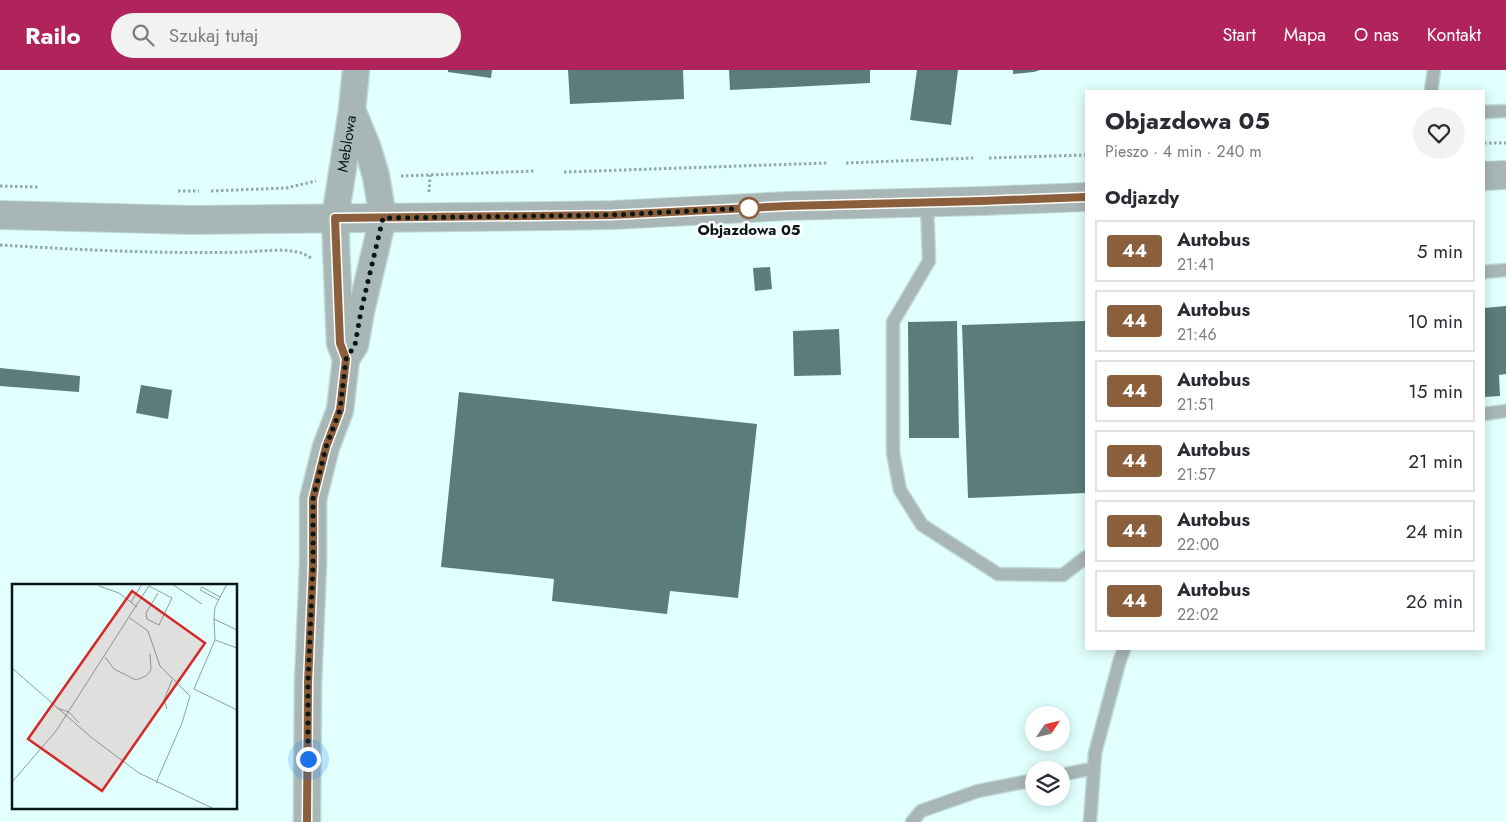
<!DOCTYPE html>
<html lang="pl">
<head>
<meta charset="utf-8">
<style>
	body { margin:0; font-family:Jost,sans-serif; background:#f2f2f3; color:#2b2b33; height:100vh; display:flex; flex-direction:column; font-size:19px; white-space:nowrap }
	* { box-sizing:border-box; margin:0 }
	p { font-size:16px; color:#7c7c81 }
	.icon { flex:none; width:28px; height:28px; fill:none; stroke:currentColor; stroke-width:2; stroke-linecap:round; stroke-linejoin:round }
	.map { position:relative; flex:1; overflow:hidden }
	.details { position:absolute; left:1085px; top:20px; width:400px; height:560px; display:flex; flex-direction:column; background:#fff; border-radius:0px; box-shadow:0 2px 12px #0003 }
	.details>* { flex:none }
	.badge { padding:0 10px; border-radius:4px; font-size:18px; line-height:32px }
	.needle { width:32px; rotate:55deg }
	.buttons { position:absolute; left:1025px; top:636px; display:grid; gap:10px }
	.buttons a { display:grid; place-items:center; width:45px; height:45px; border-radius:50%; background:#fff; box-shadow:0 2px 12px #0003; font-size:25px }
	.you { position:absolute; width:25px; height:25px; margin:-12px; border:4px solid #fff; border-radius:50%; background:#1a73e8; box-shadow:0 0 0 8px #1a73e833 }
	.map>.badge { position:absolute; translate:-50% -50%; box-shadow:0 0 0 2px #fff }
	h2 { padding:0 20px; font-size:19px; line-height:45px }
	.round { display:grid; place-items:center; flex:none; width:52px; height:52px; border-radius:26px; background:#f2f2f3 }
	.overview { display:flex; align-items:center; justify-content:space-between; height:85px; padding:0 20px }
	h1 { font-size:24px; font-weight:700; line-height:38px }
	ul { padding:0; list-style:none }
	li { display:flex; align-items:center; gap:15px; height:62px; margin:0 10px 8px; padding:0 10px; border:2px solid #e1e1e2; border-radius:0px }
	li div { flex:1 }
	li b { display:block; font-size:19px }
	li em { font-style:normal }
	li .badge { min-width:55px; font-weight:700; text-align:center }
	header { display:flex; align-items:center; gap:30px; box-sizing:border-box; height:70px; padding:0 25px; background:#b0235b; color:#fff }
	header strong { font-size:24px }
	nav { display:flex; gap:28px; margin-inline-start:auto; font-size:18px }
	.search { width:350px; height:45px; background:#f2f2f3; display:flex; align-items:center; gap:12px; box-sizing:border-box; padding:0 18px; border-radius:28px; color:#7c7c81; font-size:19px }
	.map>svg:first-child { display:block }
	.building { fill:#5a7c7b }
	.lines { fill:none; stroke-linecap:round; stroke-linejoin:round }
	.service-casing { stroke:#bedad8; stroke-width:15 }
	.minor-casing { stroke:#bedad8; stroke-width:29 }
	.tertiary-casing { stroke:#bedad8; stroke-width:30 }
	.path { stroke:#91a9a7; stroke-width:3; stroke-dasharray:2.5 2.5; stroke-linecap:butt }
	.service { stroke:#a8b7b6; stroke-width:12 }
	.minor { stroke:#a8b7b6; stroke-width:26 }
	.tertiary { stroke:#a8b7b6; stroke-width:28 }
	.line-casing { stroke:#fff; stroke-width:11 }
	.line { stroke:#8b5e3c; stroke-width:8 }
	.walk { stroke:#081615; stroke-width:5; stroke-dasharray:0 9 }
	.stop-dot { fill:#fff; stroke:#8b5e3c; stroke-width:2.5 }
	.labels { text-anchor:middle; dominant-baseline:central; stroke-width:5; stroke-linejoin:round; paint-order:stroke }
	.street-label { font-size:15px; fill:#081615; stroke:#fff }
	.stop-label { font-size:15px; font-weight:bold; fill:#081615; stroke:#fff }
	.inset-road { fill:none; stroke:#8aa2a0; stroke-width:1 }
	.view { fill:#d62828; fill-opacity:0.15; stroke:#d62828; stroke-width:2.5 }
	.inset-edge { fill:none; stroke:#081615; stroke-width:2.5 }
</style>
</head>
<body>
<header>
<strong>Railo</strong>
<div class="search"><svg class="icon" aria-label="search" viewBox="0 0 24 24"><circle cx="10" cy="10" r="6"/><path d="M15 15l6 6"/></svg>Szukaj tutaj</div>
<nav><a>Start</a><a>Mapa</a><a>O nas</a><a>Kontakt</a></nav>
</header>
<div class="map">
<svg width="1506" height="752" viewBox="0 0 1506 752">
	<rect width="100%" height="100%" fill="#e1fffd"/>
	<path class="building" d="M448,0H492L491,8L448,2Z
		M568,0H683L684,29L570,34Z
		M729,0H870V13L730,20Z
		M917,0H958L951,55L910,50Z
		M1013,0H1040L1034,2L1013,4Z
		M770,197L772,219L755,221L753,198Z
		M1506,236V304L1499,305L1500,326L1484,327V238Z
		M957,251L959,368H909L908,252Z
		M1086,251V423L968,428L962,255Z
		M839,259L841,305L794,306L793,261Z
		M0,298L80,306L79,322L0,316Z
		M141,315L172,320L168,349L136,343Z
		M459,322L757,354L738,528L670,521L667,544L552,531L554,509L441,497Z"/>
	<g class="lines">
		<defs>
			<path id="service" d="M1431,21L1434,0
				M1484,42L1506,41
				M927,133L929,191L893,252V383L900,420L922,455L998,504L1063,505L1086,487
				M1484,202L1506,200
				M1484,344L1506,341
				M1061,705L1094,698
				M912,752L921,741L978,721L1034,710
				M1090,752L1095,683L1119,593L1124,579"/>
			<g id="minor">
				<path d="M346,289L355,275L361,241L383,148L376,106L367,76L352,40"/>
				<path id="s1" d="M307,752L308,613L313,495V429L326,377L340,340L346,289L340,273L335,148L352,40L356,0"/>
			</g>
			<path id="tertiary" d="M1484,106L1506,105
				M0,145L191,150L552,146L613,145L787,136L982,131L1086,127"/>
		</defs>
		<use href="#service" class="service-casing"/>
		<use href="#minor" class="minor-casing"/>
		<use href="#tertiary" class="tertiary-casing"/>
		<path class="path" d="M1484,73H1506
			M989,88L1086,85
			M846,93L973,88
			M564,102L828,93
			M401,106L534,101
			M0,116L39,117
			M178,121H199
			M211,121L286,118L316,111
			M429,122L430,105
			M0,175C83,180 164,184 247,182C267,181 294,176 311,188"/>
		<use href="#service" class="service"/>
		<use href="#minor" class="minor"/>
		<use href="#tertiary" class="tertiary"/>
	</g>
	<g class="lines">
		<defs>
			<path id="line" d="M307,752L308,613L313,495V429L326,377L340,340L346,289L340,273L335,148L612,145L787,136L982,131L1086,127"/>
		</defs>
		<use href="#line" class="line-casing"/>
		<use href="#line" class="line"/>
		<path class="walk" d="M308,689V613L313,495V429L326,377L340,340L346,289L355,275L361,241L383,148L612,145L749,138"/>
	</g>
	<circle class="stop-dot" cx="749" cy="138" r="10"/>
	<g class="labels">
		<g class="street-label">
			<text stroke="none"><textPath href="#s1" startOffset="685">Meblowa</textPath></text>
		</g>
		<g class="stop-label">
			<text x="749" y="160">Objazdowa 05</text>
		</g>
	</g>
	<g transform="translate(12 514)">
		<rect width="225" height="225" fill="#e1fffd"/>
		<path class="inset-road" d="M160,0L190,20M215,0L203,23L202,35L225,46M87,2L107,9L125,23M137,2L160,14L147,41L135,35L134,29L146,9M207,16L188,6L190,3L208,13M119,18L130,0M118,34L136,47L148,82L178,112L170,139L144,199M202,35L203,56L182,105L225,126M203,56L225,64M93,73L102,85L124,96L134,92L139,86L138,70M0,84L80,154L127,189L202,225M45,124L57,128L67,139M155,125L152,116L160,96M0,198L44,147L138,0"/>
		<path class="view" d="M120,7L193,59L90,207L16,155Z"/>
		<rect width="225" height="225" class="inset-edge"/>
	</g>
</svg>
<div class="buttons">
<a><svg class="needle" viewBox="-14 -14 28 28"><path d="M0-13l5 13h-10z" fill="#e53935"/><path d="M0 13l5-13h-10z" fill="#7c7c81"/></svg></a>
<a><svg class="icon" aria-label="layers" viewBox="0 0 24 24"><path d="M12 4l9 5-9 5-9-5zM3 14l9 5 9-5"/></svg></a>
</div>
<div class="you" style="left:308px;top:689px"></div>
<section class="details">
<div class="overview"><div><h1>Objazdowa 05</h1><p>Pieszo · 4 min · 240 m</p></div><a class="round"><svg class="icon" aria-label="heart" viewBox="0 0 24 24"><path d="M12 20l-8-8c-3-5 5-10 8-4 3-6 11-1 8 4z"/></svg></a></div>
<h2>Odjazdy</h2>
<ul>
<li><span class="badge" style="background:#8b5e3c;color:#fff">44</span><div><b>Autobus</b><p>21:41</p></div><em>5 min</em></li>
<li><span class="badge" style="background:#8b5e3c;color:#fff">44</span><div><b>Autobus</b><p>21:46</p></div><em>10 min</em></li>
<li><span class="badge" style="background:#8b5e3c;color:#fff">44</span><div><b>Autobus</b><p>21:51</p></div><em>15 min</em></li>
<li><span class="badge" style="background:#8b5e3c;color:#fff">44</span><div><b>Autobus</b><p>21:57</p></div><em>21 min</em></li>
<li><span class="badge" style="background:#8b5e3c;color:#fff">44</span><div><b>Autobus</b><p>22:00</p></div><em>24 min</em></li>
<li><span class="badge" style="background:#8b5e3c;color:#fff">44</span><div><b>Autobus</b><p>22:02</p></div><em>26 min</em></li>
</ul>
</section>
</div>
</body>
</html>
